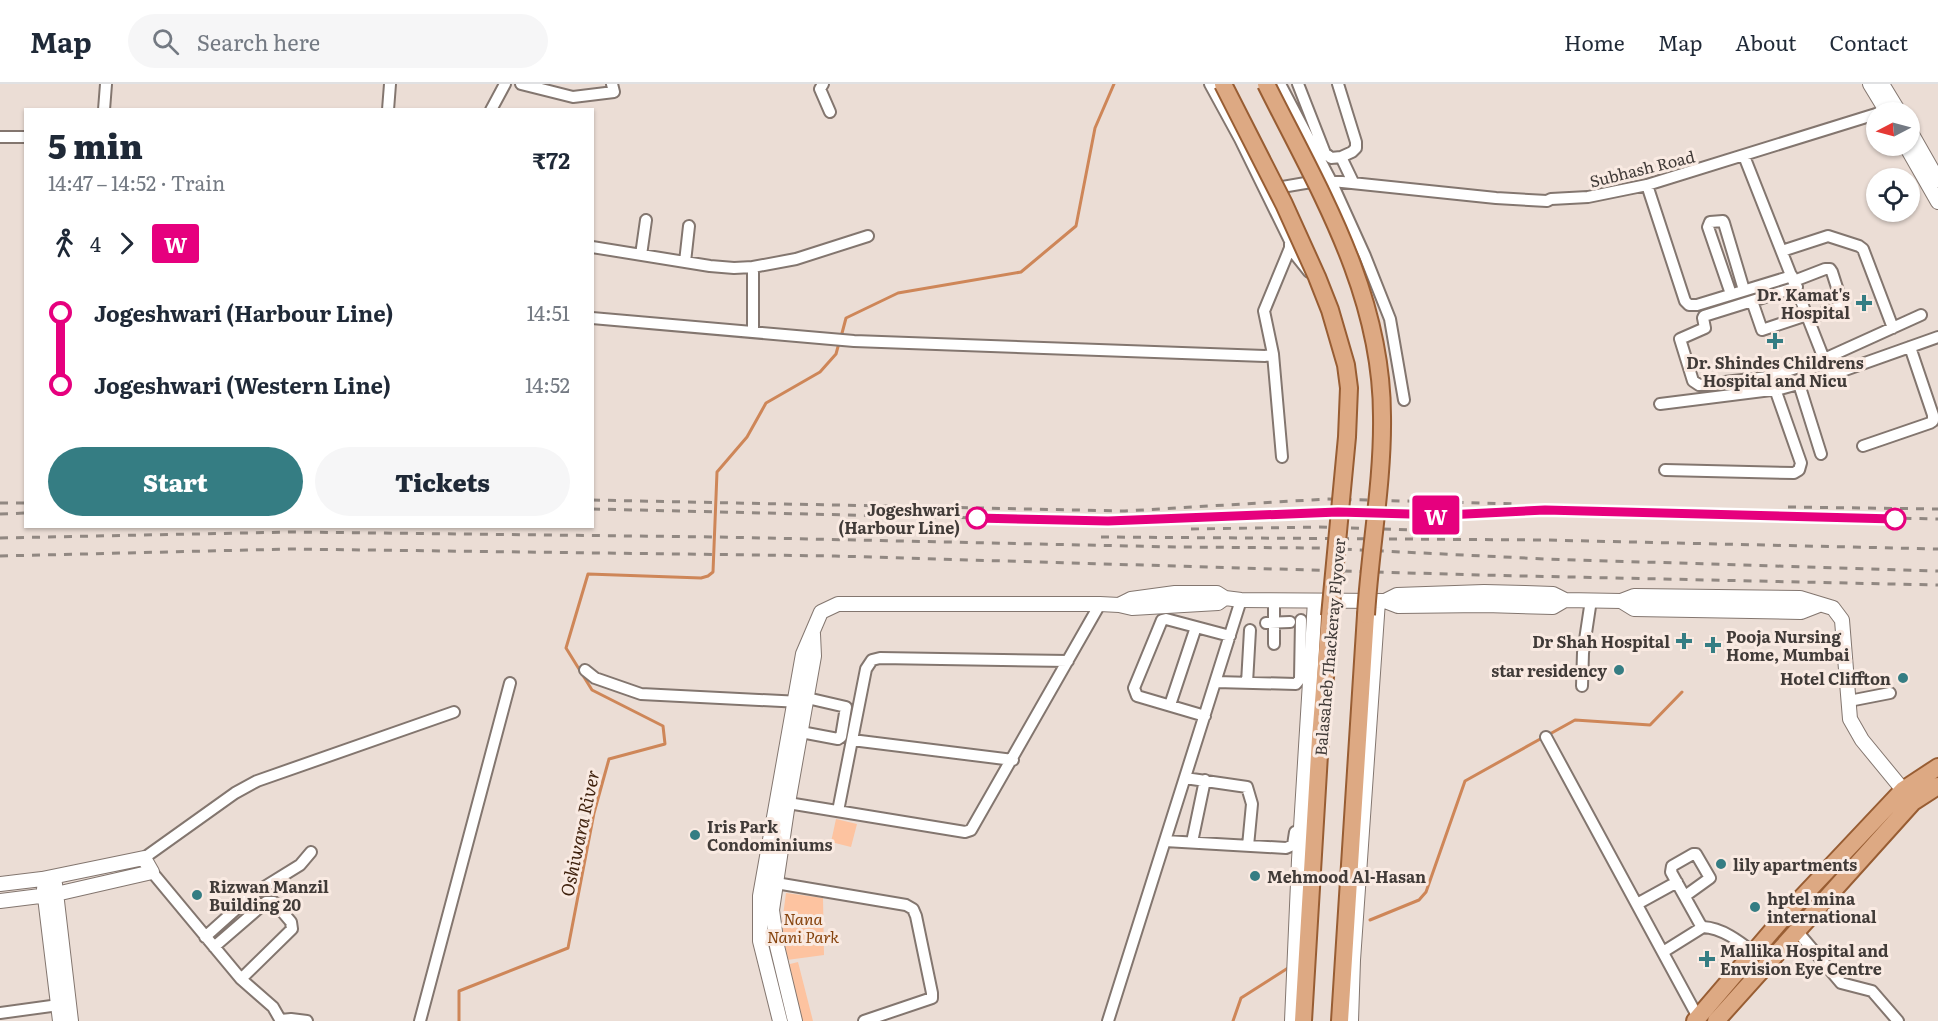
<!DOCTYPE html>
<html lang="en">
<head>
<meta charset="utf-8">
<style>
	body { margin:0; font-family:Literata,serif; background:#f6f6f7; color:#1f2937; height:100vh; display:flex; flex-direction:column; font-size:22px; white-space:nowrap }
	* { box-sizing:border-box; margin:0 }
	p { font-size:20px; color:#747a83 }
	.icon { flex:none; width:33px; height:33px; fill:none; stroke:currentColor; stroke-width:2; stroke-linecap:round; stroke-linejoin:round }
	.map { position:relative; flex:1; overflow:hidden }
	.drawer { position:absolute; left:24px; top:24px; width:570px; height:420px; display:flex; flex-direction:column; background:#fff; border-radius:0px; box-shadow:0 2px 4px #0004 }
	.drawer>* { flex:none }
	.badge { padding:0 12px; border-radius:4px; font-size:21px; line-height:39px }
	.needle { width:39px; rotate:264deg }
	.controls { position:absolute; left:1866px; top:18px; display:grid; gap:12px }
	.controls a { display:grid; place-items:center; width:54px; height:54px; border-radius:50%; background:#fff; box-shadow:0 2px 4px #0004; font-size:30px }
	.map>.badge { position:absolute; translate:-50% -50%; box-shadow:0 0 0 3px #fff }
	.legs { display:flex; align-items:center; gap:9px; height:66px; padding:0 24px; font-size:20px }
	.legs p { margin-inline-start:auto }
	.head { display:flex; align-items:center; justify-content:space-between; height:102px; padding:0 24px }
	h1 { font-size:33px; font-weight:800; line-height:45px }
	.primary-button { display:flex; gap:12px; margin-top:auto; padding:12px 24px }
	.primary-button a { flex:1; height:69px; border-radius:36px; background:#357d83; color:#fff; font-size:24px; font-weight:800; line-height:69px; text-align:center }
	.primary-button a+a { background:#f6f6f7; color:#1f2937 }
	ul { padding:0 24px; list-style:none }
	li { display:flex; align-items:center; gap:21px; height:72px; font-size:22px }
	li i { display:grid; place-items:center; width:9px; height:100%; margin:0 8px; background:currentColor }
	li i::after { content:''; width:15px; height:15px; margin:-8px; border:4px solid; border-radius:50%; background:#fff }
	li p { margin-inline-start:auto }
	li:first-child i { background:linear-gradient(#0000 50%,currentColor 0) }
	li:last-child i { background:linear-gradient(currentColor 50%,#0000 0) }
	header { display:flex; align-items:center; gap:36px; box-sizing:border-box; height:84px; padding:0 30px; background:#fff; border-bottom:2px solid #e0e1e3 }
	header strong { font-size:28px }
	nav { display:flex; gap:33px; margin-inline-start:auto; font-size:21px }
	.search { width:420px; height:54px; background:#f6f6f7; display:flex; align-items:center; gap:15px; box-sizing:border-box; padding:0 21px; border-radius:33px; color:#747a83; font-size:22px }
	.map>svg:first-child { display:block }
	.green { fill:#fdc3a0 }
	.lines { fill:none; stroke-linecap:round; stroke-linejoin:round }
	.stream { stroke:#ce8658; stroke-width:3 }
	.minor-casing { stroke:#83766f; stroke-width:14 }
	.tertiary-casing { stroke:#83766f; stroke-width:16 }
	.primary-casing { stroke:#985d33; stroke-width:20 }
	.minor { stroke:#fff; stroke-width:10 }
	.tertiary { stroke:#fff; stroke-width:14 }
	.primary { stroke:#dda983; stroke-width:16 }
	.rail { stroke:#918882; stroke-width:3; stroke-dasharray:8 8; stroke-linecap:butt }
	.primary-bridge-casing { stroke:#985d33; stroke-width:20; stroke-linecap:butt }
	.primary-bridge { stroke:#dda983; stroke-width:16 }
	.line-1-casing { stroke:#fff; stroke-width:14 }
	.line-1 { stroke:#e6007e; stroke-width:9 }
	.poi-dot { fill:#357d83; stroke:#f9eae2; stroke-width:2 }
	.stop-1-dot { fill:#fff; stroke:#e6007e; stroke-width:3 }
	.labels { text-anchor:middle; dominant-baseline:central; stroke-width:6; stroke-linejoin:round; paint-order:stroke }
	.street-label { font-size:16px; fill:#413b38; stroke:#f9eae2 }
	.poi-label { font-size:16px; font-weight:bold; fill:#413b38; stroke:#f9eae2; text-anchor:start }
	.stop-label { font-size:16px; font-weight:bold; fill:#413b38; stroke:#f9eae2; text-anchor:end }
	.park-label { font-size:16px; font-style:italic; fill:#86430d; stroke:#f9eae2 }
	.water-label { font-size:18px; font-style:italic; fill:#40220e; stroke:#f9eae2 }
</style>
</head>
<body>
<header>
<strong>Map</strong>
<div class="search"><svg class="icon" aria-label="search" viewBox="0 0 24 24"><circle cx="10" cy="10" r="6"/><path d="M15 15l6 6"/></svg>Search here</div>
<nav><a>Home</a><a>Map</a><a>About</a><a>Contact</a></nav>
</header>
<div class="map">
<svg width="1938" height="937" viewBox="0 0 1938 937">
	<rect width="100%" height="100%" fill="#ebddd5"/>
	<path class="green" d="M836,735L857,740L851,763L831,758Z
		M786,809L823,814L824,871L787,876L782,839Z
		M798,878L813,937H791L778,883Z"/>
	<g class="lines">
		<path class="stream" d="M841,253L846,234L898,209L1021,188L1076,142L1095,44L1114,0
			M1548,651L1575,636L1650,641L1682,608
			M1370,836L1419,816L1426,808L1465,697L1542,654
			M459,937V907L568,864L594,729L609,675L665,660L663,642L592,606L566,564L588,490L701,494L708,492L713,488L717,388L747,353L766,319L820,288L836,270L839,259
			M1233,937L1241,914L1288,884"/>
		<defs>
			<path id="minor" d="M521,0L573,13L614,8L612,0
				M823,0L820,5L830,28
				M1280,0L1331,97L1365,172L1390,235L1404,316
				M1298,0L1325,69L1331,74L1341,73L1353,98
				M1338,0L1356,58V64L1352,68L1341,73
				M104,26L106,0
				M388,26L390,0
				M491,26L505,0
				M0,53H26
				M1744,72L1824,275L1921,231
				M1647,101L1685,217L1689,221H1697L1792,192
				M1270,105L1323,96L1496,114L1547,117L1551,115L1588,113L1647,101L1876,30
				M592,163L710,182L734,184L753,183
				M1290,164L1309,188
				M1782,167L1828,152L1859,162L1863,165L1893,244
				M641,171L646,136
				M685,178L689,142
				M1794,197L1825,185H1830L1832,188L1841,216V222L1809,235
				M1797,203L1704,232L1703,234L1705,244L1680,255L1693,297L1699,301L1768,293L1824,275
				M1731,210L1708,143L1710,138L1723,137L1724,139L1744,206
				M1752,217L1762,246L1807,231
				M592,234L854,257L1265,272L1273,270L1264,227L1290,164V157L1240,55L1210,0
				M753,248V183L796,175L868,152
				M1273,270L1282,373
				M1799,300L1821,370
				M1660,320L1780,305L1831,291L1938,253
				M1863,362L1930,339L1933,337V331L1910,263
				M1665,386L1794,389L1799,386L1801,379L1775,305
				M1274,516V560
				M1266,539L1290,538
				M585,586L595,594L641,610L801,618
				M1216,598L1296,600L1300,595L1301,536
				M1247,599L1250,546
				M1582,602L1583,569L1591,516
				M1849,617L1890,609
				M1170,621L1196,543
				M1205,632L1137,612L1134,604L1162,536L1166,535L1230,552
				M801,648L838,655L841,653L846,623L807,614
				M1546,653L1700,937
				M852,656L1013,676
				M1185,694L1247,703L1252,720L1248,762
				M788,719L965,748L971,746L1100,520
				M838,727L866,585L872,576L880,574L1068,577
				M1165,757L1286,764L1293,761L1295,748
				M1192,758L1205,696
				M144,774L235,709L257,697L454,628
				M152,788L241,895L273,923L281,937
				M770,798L906,821L913,825L916,832L932,909V914L864,937
				M1685,812L1710,794L1696,770H1693L1672,782L1671,788L1700,840L1703,843C1722,844 1739,857 1753,868
				M1637,820L1677,798
				M1797,847L1841,899L1872,907L1898,937
				M205,853L253,810L300,781L311,768
				M214,863L266,818H274L291,838L292,845L241,895
				M1663,868L1703,843
				M0,929L66,920
				M281,936L291,935L307,937
				M420,937L510,599
				M1108,937L1241,516"/>
			<path id="tertiary" d="M1870,0L1887,28
				M1882,0L1899,28
				M1910,47L1938,96
				M1906,62L1938,118
				M1385,517L1397,511L1484,508L1525,509L1553,510L1565,516L1621,517L1634,512L1800,514L1833,524L1842,536L1850,635L1862,656L1908,712
				M1621,517L1634,525L1801,528L1819,521
				M1119,521L1131,515L1175,509H1217L1225,514L1241,516L1385,517L1398,522L1485,521L1553,523L1565,516
				M0,800L42,795L144,774L152,788L56,810L0,817
				M55,800L71,937
				M44,805L60,937
				M780,937L760,857V812L803,570L821,528L838,520H1100L1119,521L1132,524L1218,519L1225,514
				M795,937L777,862L772,826L788,719L814,572L813,550
				M1292,937L1299,776L1315,517
				M1351,937L1353,876L1378,517"/>
			<path id="primary" d="M1303,937L1320,654L1330,532
				M1340,937L1366,531
				M1695,937L1789,827L1903,706L1938,683
				M1716,937L1913,718L1938,702"/>
		</defs>
		<use href="#minor" class="minor-casing"/>
		<use href="#tertiary" class="tertiary-casing"/>
		<use href="#primary" class="primary-casing"/>
		<use href="#minor" class="minor"/>
		<use href="#tertiary" class="tertiary"/>
		<use href="#primary" class="primary"/>
		<path class="rail" d="M592,416L1125,427L1327,415L1518,420
			M0,419H26
			M1788,423L1938,425
			M592,425L1109,437L1338,428L1446,431L1545,426L1938,435
			M0,430L26,429
			M1191,445L1319,443L1413,446
			M1101,453L1544,456L1938,465
			M0,454L291,448L718,453L1176,463L1320,464L1545,475L1938,487
			M0,472L290,465L835,472L1479,491L1938,501"/>
		<defs>
			<path id="primary-bridge" d="M1223,0L1284,120L1317,193L1330,226L1346,281L1349,304L1347,353L1330,532
				M1266,0C1319,106 1382,209 1382,332C1383,398 1370,465 1366,531"/>
		</defs>
		<use href="#primary-bridge" class="primary-bridge-casing"/>
		<use href="#primary-bridge" class="primary-bridge"/>
	</g>
	<g class="lines">
		<defs>
			<path id="line-1" d="M977,434L1108,437L1338,428L1446,431L1545,426L1895,435"/>
		</defs>
		<use href="#line-1" class="line-1-casing"/>
		<use href="#line-1" class="line-1"/>
	</g>
	<g class="poi-dot">
		<path d="M1861 210h6v6h6v6h-6v6h-6v-6h-6v-6h6z"/>
		<path d="M1772 248h6v6h6v6h-6v6h-6v-6h-6v-6h6z"/>
		<path d="M1681 548h6v6h6v6h-6v6h-6v-6h-6v-6h6z"/>
		<path d="M1710 552h6v6h6v6h-6v6h-6v-6h-6v-6h6z"/>
		<circle cx="1619" cy="586" r="6"/>
		<circle cx="1903" cy="594" r="6"/>
		<circle cx="695" cy="751" r="6"/>
		<circle cx="1721" cy="780" r="6"/>
		<circle cx="1255" cy="792" r="6"/>
		<circle cx="197" cy="811" r="6"/>
		<circle cx="1755" cy="823" r="6"/>
		<path d="M1704 866h6v6h6v6h-6v6h-6v-6h-6v-6h6z"/>
	</g>
	<g class="stop-1-dot">
		<circle cx="977" cy="434" r="10"/>
		<circle cx="1895" cy="435" r="10"/>
	</g>
	<g class="labels">
		<g class="street-label">
			<text transform="translate(1642 84) rotate(-14)">Subhash Road</text>
			<text transform="translate(1329 563) rotate(-85)">Balasaheb Thackeray Flyover</text>
		</g>
		<g class="poi-label">
			<text x="1850" y="210" text-anchor="end">Dr. Kamat's<tspan x="1850" dy="18">Hospital</tspan></text>
			<text x="1775" y="278" text-anchor="middle">Dr. Shindes Childrens<tspan x="1775" dy="18">Hospital and Nicu</tspan></text>
			<text x="1726" y="552">Pooja Nursing<tspan x="1726" dy="18">Home, Mumbai</tspan></text>
			<text x="1670" y="557" text-anchor="end">Dr Shah Hospital</text>
			<text x="1607" y="586" text-anchor="end">star residency</text>
			<text x="1891" y="594" text-anchor="end">Hotel Cliffton</text>
			<text x="707" y="742">Iris Park<tspan x="707" dy="18">Condominiums</tspan></text>
			<text x="1733" y="780">lily apartments</text>
			<text x="1267" y="792">Mehmood Al-Hasan</text>
			<text x="209" y="802">Rizwan Manzil<tspan x="209" dy="18">Building 20</tspan></text>
			<text x="1767" y="814">hptel mina<tspan x="1767" dy="18">international</tspan></text>
			<text x="1720" y="866">Mallika Hospital and<tspan x="1720" dy="18">Envision Eye Centre</tspan></text>
		</g>
		<g class="stop-label">
			<text x="960" y="425">Jogeshwari<tspan x="960" dy="18">(Harbour Line)</tspan></text>
		</g>
		<g class="park-label">
			<text x="803" y="834">Nana<tspan x="803" dy="18">Nani Park</tspan></text>
		</g>
		<g class="water-label">
			<text transform="translate(579 749) rotate(-78)">Oshiwara River</text>
		</g>
	</g>
</svg>
<div class="controls">
<a><svg class="needle" viewBox="-14 -14 28 28"><path d="M0-13l5 13h-10z" fill="#e53935"/><path d="M0 13l5-13h-10z" fill="#747a83"/></svg></a>
<a><svg class="icon" aria-label="locate" viewBox="0 0 24 24"><circle cx="12" cy="12" r="6"/><path d="M12 2v4M12 18v4M2 12h4M18 12h4"/></svg></a>
</div>
<b class="badge" style="left:1436px;top:431px;background:#e6007e;color:#fff">W</b>
<section class="drawer">
<div class="head"><div><h1>5 min</h1><p>14:47 – 14:52 · Train</p></div><b>₹72</b></div>
<div class="legs"><svg class="icon" aria-label="walk" viewBox="0 0 24 24"><circle cx="13" cy="4" r="2"/><path d="M13 8l-2 6 4 7M11 14l-3 7M7 12l3-4h3l4 4"/></svg>4<svg class="icon" aria-label="forward" viewBox="0 0 24 24"><path d="M9 5l7 7-7 7"/></svg><b class="badge" style="background:#e6007e;color:#fff">W</b></div>
<ul>
<li><i style="color:#e6007e"></i><b>Jogeshwari (Harbour Line)</b><p>14:51</p></li>
<li><i style="color:#e6007e"></i><b>Jogeshwari (Western Line)</b><p>14:52</p></li>
</ul>
<div class="primary-button"><a>Start</a><a>Tickets</a></div>
</section>
</div>
</body>
</html>
